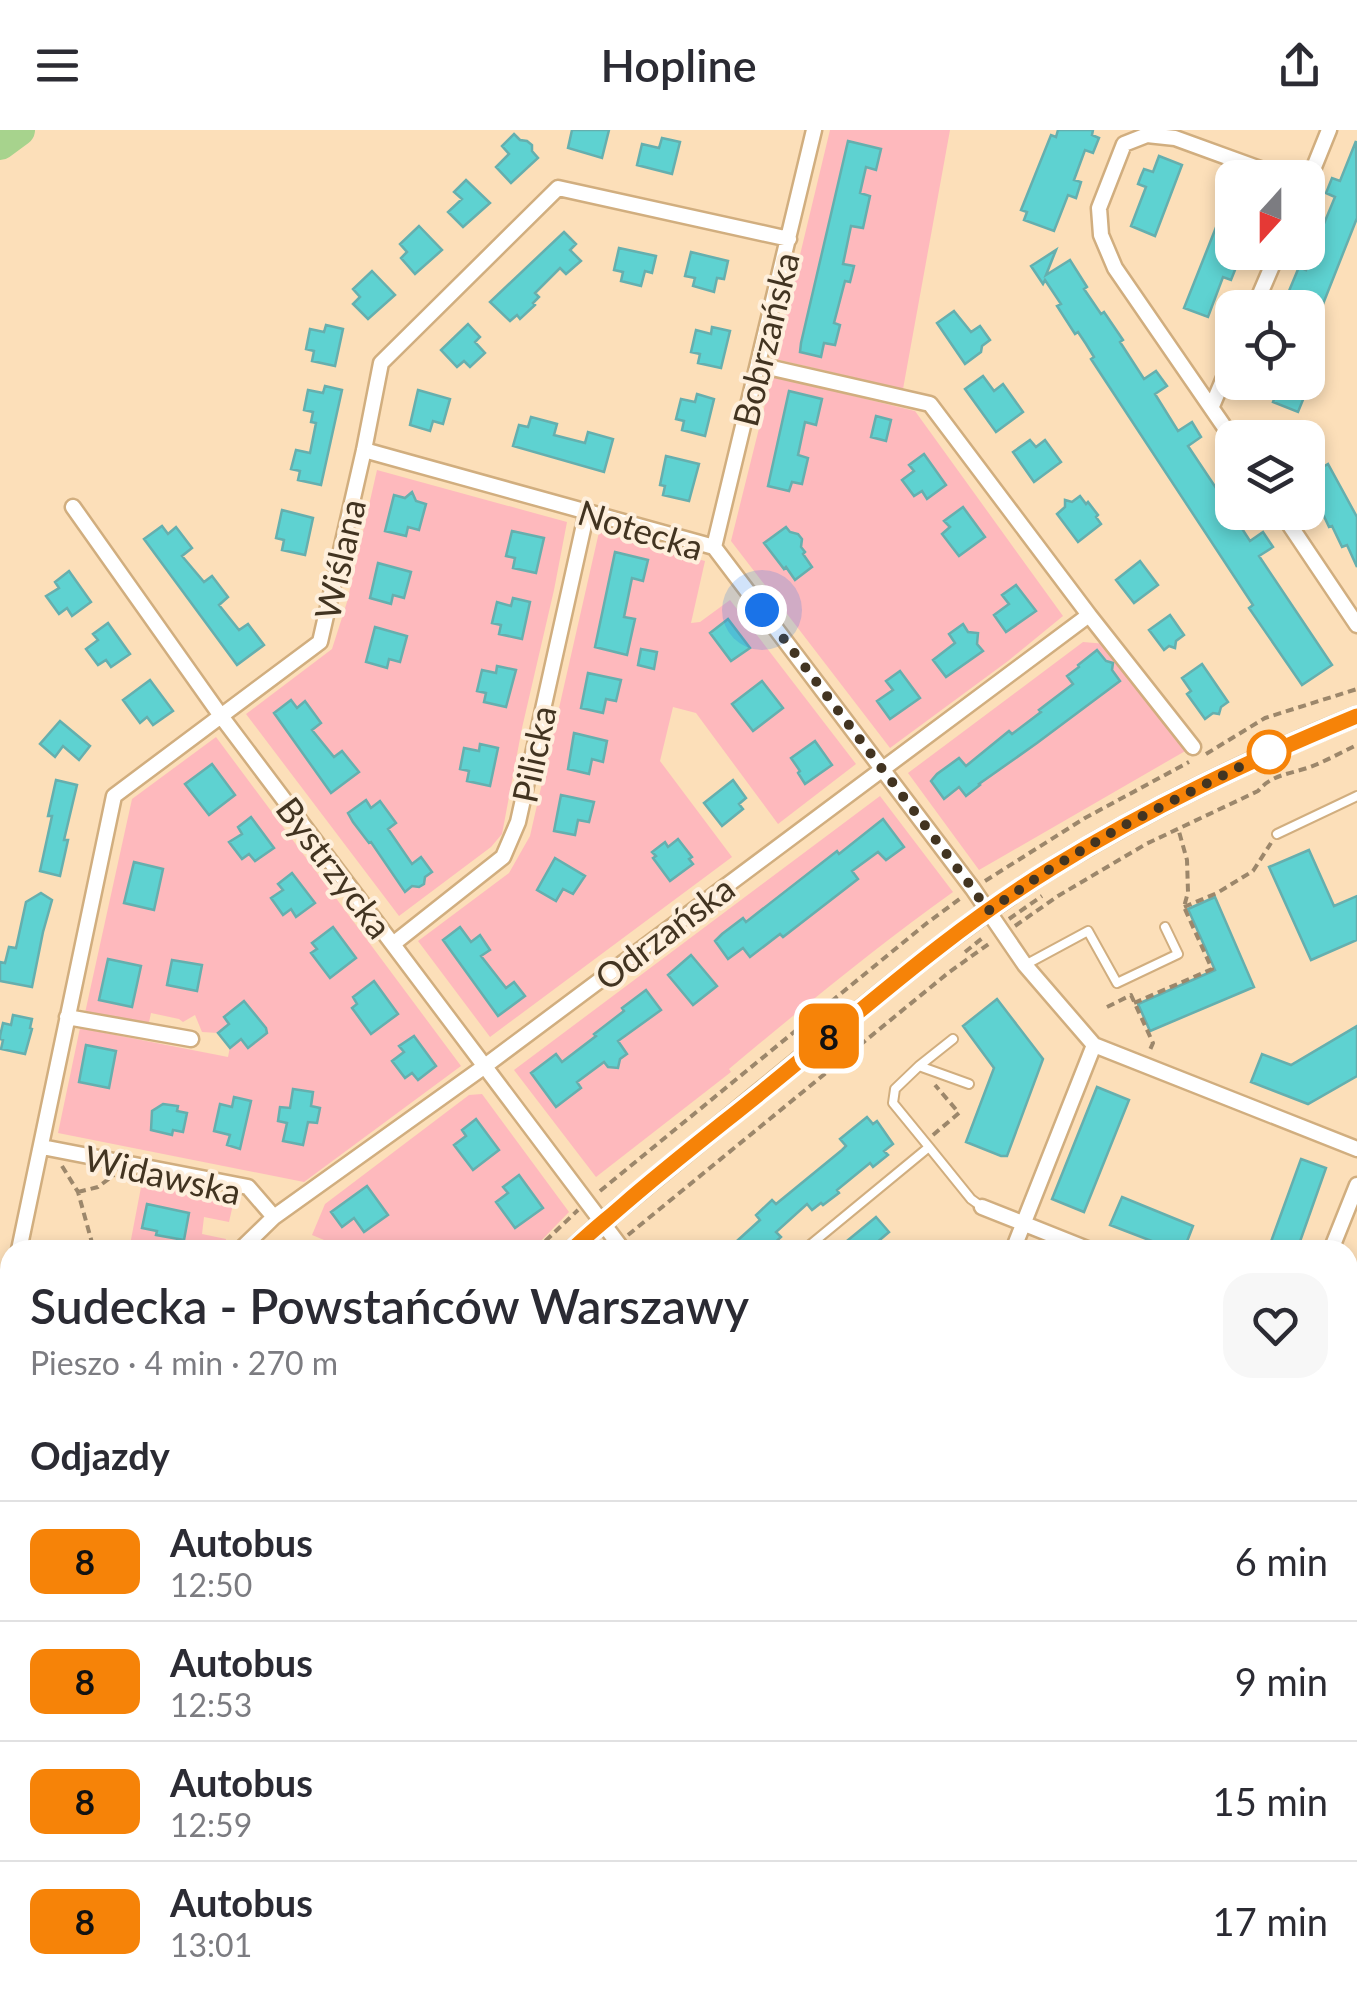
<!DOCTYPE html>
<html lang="pl">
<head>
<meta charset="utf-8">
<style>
	body { margin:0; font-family:Lato,sans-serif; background:#f7f7f7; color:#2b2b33; height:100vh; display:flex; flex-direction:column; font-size:38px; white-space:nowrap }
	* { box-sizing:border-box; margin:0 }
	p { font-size:32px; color:#7c7c81 }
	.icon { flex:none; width:55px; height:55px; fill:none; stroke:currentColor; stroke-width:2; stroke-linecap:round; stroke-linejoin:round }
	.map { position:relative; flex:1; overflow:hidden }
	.drawer { position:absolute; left:0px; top:1110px; width:1358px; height:762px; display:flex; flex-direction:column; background:#fff; border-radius:30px 30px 0 0; box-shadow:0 5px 15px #0003 }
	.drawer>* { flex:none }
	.badge { padding:0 20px; border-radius:15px; font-size:35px; line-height:65px }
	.needle { width:65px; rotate:201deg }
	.controls { position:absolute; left:1215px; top:30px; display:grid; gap:20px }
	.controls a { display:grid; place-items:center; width:110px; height:110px; border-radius:20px; background:#fff; box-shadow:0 5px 15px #0003; font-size:50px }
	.you { position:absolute; width:50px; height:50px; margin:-25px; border:8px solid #fff; border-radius:50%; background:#1a73e8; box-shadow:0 0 0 15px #1a73e833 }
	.map>.badge { position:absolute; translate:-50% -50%; box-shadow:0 0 0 5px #fff }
	h2 { padding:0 30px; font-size:38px; line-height:90px }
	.round { display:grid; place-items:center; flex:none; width:105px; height:105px; border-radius:30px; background:#f7f7f7 }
	.summary { display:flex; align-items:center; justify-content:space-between; height:170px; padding:0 30px }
	h1 { font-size:48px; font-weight:600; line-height:75px }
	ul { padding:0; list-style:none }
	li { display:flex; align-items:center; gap:30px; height:120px; padding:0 30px; border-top:2px solid #e1e1e2 }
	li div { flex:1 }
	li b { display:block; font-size:38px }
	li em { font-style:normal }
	li .badge { min-width:110px; font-weight:700; text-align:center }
	header { display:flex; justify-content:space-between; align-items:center; height:130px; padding:0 30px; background:#fff; font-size:45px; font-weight:600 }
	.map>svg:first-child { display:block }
	.green { fill:#feb9bd }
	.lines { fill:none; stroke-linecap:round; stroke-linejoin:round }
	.river { stroke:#a7d38d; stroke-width:32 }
	.building { fill:#5ed2d1; stroke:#65afae; stroke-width:2.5 }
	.service-casing { stroke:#d1ae7f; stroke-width:12 }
	.minor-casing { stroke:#d1ae7f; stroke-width:19 }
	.tertiary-casing { stroke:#d1ae7f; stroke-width:22 }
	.path { stroke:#9c876b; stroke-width:4; stroke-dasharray:8 5; stroke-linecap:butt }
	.service { stroke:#fff; stroke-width:8 }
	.minor { stroke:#fff; stroke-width:14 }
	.tertiary { stroke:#fff; stroke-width:18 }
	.line-casing { stroke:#fff; stroke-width:22 }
	.line { stroke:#f68308; stroke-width:15 }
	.walk { stroke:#423421; stroke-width:10; stroke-dasharray:0 18 }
	.stop-dot { fill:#fff; stroke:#f68308; stroke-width:5 }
	.labels { text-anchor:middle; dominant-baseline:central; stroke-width:8; stroke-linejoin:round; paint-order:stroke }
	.street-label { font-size:35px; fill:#423421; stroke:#feefdc }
</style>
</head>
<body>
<header><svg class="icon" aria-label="menu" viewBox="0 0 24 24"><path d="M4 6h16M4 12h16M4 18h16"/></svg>Hopline<svg class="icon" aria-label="share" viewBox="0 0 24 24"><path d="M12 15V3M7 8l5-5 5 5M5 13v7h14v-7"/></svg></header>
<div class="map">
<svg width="1357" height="1872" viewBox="0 0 1357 1872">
	<rect width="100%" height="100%" fill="#fcdfb9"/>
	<path class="green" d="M830,0H950L903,259L775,229Z
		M772,246L915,281L1063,486L1008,531L890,618L731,411Z
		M377,340L567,392L554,460L522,598L502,704L491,717L399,786L246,584L332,519L347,472Z
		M599,402L705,431L691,493L700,492L730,470L856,634L778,694L696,583L673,577L660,631L732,727L490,907L418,811L509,743L530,706Z
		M1083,512L1107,514L1187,620L979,740L908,643Z
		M216,607L461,936L304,1052L58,1003L80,898L228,927L230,917L218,903L202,902L195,885L183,892L179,889L151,883L148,897L85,883L132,669Z
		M880,666L953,762C876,817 802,878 729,939L731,942L596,1047L514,940Z
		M482,964L569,1082L532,1120H348L312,1105L325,1074L469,965Z
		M142,1052L234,1070L229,1092L204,1087L202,1104L226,1109L224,1120H129Z"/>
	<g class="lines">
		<path class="river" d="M0,14L19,0"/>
	</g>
	<path class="building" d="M572,0H609L602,28L568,18Z
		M1058,0H1093L1092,5L1099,8L1093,23L1085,20L1074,50L1081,52L1076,68L1068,65L1054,101L1024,90L1027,82L1021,80L1051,5L1056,7Z
		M514,4L520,10L527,11L532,15V21L538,28L511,53L496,37L509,24L502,16Z
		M662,8L680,12L672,44L637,35L642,14L659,18Z
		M848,11L881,19L876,40L866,37L860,63L870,66L863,98L851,96L843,134L854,136L850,152L845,151L834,193L840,195L835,215L824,213L821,227L800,222L801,213Z
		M1356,11L1357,88L1308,212V178H1292L1298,164L1289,161L1299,137L1306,140L1318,110L1309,107L1312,99L1315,92L1323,96L1335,67L1326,63L1332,48L1340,51Z
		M1159,26L1182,35L1155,106L1131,96L1146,57L1138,54L1141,46L1144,39L1153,42Z
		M466,50L490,73L463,97L448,82L462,69L454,62Z
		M1232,57L1231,127L1239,130L1231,150L1223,147L1208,187L1184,178Z
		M419,96L442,120L415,144L401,128L407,122L400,114Z
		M564,102L576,114L570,120L581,131L566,144L560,138L535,163L539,167L533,173L535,175L520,189L517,185L510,191L490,172Z
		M619,118L656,126L652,143L645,141L641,156L621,151L623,142L614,140Z
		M1056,120L1046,145L1070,130L1087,157L1084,159L1101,184L1104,182L1123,210L1120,212L1144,249L1156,241L1167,256L1155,264L1178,301L1192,292L1201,307L1188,316L1216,358L1232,347V369L1226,374L1250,411L1263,402L1273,417L1259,426L1332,535L1302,555L1249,478L1253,475L1091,229L1094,227L1086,214L1078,202L1075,204L1057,176L1061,174L1045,150L1043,154L1031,136Z
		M691,122L728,131L724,149L717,148L714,162L693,156L695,148L685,146Z
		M372,141L395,165L368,189L353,174L360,167L353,159Z
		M954,181L971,202L980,196L990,210L982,216L981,222L965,234L937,193Z
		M468,194L480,207L475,212L485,223L470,237L464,231L457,237L441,220Z
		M326,195L343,199L335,236L312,231L314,221L306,219L310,199L324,202Z
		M712,197L730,201L721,238L698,233L700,224L691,222L696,200L711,204Z
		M983,246L994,261L1003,254L1023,282L996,302L965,259Z
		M1280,252H1288L1307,260L1298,282L1273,272Z
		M325,256L342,260L321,355L298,350L300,341L291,339L296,320L310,323L316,293L311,292L313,282L304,280L308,260L323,263Z
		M418,260L450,269L443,294L433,291L430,301L410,295Z
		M789,261L822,269L816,295L805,292L798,325L808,328L802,354L792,352L789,361L768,356Z
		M697,264L714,269L705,306L682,300L684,291L676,289L681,269L695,272Z
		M876,286L891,290L886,311L871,307Z
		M531,287L557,294L554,305L585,313L588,302L613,309L604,342L513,316L519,295L528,297Z
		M1030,310L1036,317L1045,310L1061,332L1034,352L1013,322Z
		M1308,316L1321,338L1328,334L1357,387V437L1347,415L1342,417L1332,396L1329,397L1308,352Z
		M924,324L946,355L927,369L922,361L914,366L902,350L914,341L909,335Z
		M666,326L699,334L689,371L663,365L665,356L660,355Z
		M412,362L416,371L426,374L419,400L408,397L406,406L385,401L394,365L405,368Z
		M1080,366L1086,374L1088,372L1098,385L1096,387L1101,394L1078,412L1057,384L1065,377V370L1072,372Z
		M963,377L985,407L959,426L942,404L950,397L944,391Z
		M282,380L313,388L305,425L282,420L284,410L276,408Z
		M162,396L168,404L176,397L192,418L182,426L204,452L212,446L228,467L219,475L239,500L248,494L264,515L237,535L144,409Z
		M786,397L790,402L798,404L802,409L801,417L805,422L803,424L812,437L795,450L786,437L784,439L764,413Z
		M512,401L544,408L536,443L513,438L515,428L506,426Z
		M615,422L648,430L643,451L632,448L624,487L635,489L627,525L595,517Z
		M1140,431L1158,455L1134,473L1116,450Z
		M378,433L411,442L404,468L393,465L391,474L370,468Z
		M69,441L91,472L72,486L67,478L59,484L46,466L59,458L55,452Z
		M1016,455L1036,481L1006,502L994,485L1009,474L1002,465Z
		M513,468L530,472L522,509L499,504L501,495L492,493L497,472L511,476Z
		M1170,485L1184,505L1176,511L1175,518L1169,516L1164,520L1149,500Z
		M728,489L750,518L731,531L710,503Z
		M108,493L130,524L111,537L106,530L98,535L86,519L98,510L93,504Z
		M963,494L968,502L978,503L977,514L983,521L946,547L933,530L955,513L949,504Z
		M375,497L407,506L400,532L389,529L387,538L366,532Z
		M641,519L657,522L654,539L638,535Z
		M1097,520L1106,531L1113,533L1112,540L1120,551L1037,613L979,654L980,655L966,666L959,657L944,669L931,651L937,644L959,628L966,636L1009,601L1012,604L1041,582L1039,580L1073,554L1067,546L1079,537L1078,535Z
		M1202,534L1228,572L1221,577L1219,584L1213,583L1205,589L1187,564L1191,561L1182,548Z
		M497,536L516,540L506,577L484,572L486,563L477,561L482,540L496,543Z
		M900,541L920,568L890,589L877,571L893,560L886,551Z
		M588,543L621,550L616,571L606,569L603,583L581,578Z
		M150,550L173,581L153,595L147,587L140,593L123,570Z
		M762,551L783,578L753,601L732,574Z
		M291,570L297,578L305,571L321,593L312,600L334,627L342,621L359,642L331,663L274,583Z
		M60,591L90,616L79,630L63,616L55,627L40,614Z
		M574,603L607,611L603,632L592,629L589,644L568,639Z
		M815,611L832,635L805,654L798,643L800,641L791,628Z
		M480,614L498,618L490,656L467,651L469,641L460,639L464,618L479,621Z
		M212,634L235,665L209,685L185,654Z
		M56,650L77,655L64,710H68L60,746L40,741L52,686H48Z
		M733,650L746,668L739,674L743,679L722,696L704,673Z
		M561,665L594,672L589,692L578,690L575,705L554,701Z
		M366,670L371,678L380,671L396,693L388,699L412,734L421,727L432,742L425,747L424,754L419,757L412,756L405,762L371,712L369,713L353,692L348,683Z
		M251,687L274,718L255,731L249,724L242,729L229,712L242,704L238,697Z
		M883,689L904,717L886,730L878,722L852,741L858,749L783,807L780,804L750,827L743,818L728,829L715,811L722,804L743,788L746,792L837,721L839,724Z
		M678,709L692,727L689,729L693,734L670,751L653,728L656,726L652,722L665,712L668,717Z
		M1309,720L1334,776L1357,766V810L1311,830L1269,737Z
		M555,728L585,746L573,764L563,759L556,771L537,760Z
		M134,732L163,739L154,780L124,773Z
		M292,743L315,773L296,787L291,779L283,785L271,768L283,760L278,754Z
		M41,763L52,770L43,802L32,857L0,851V832L5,833L9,817L16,818L26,772Z
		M1215,767L1254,857L1150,901L1138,874L1215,840L1188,779Z
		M333,797L356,828L330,848L311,823L317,819L312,813Z
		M460,797L471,812L480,805L490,820L481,826L506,858L514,852L525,866L498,886L443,810Z
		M691,825L717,856L693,875L668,845Z
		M108,829L141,836L132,877L99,870Z
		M172,830L202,835L197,861L167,855Z
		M374,851L398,884L371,904L352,878L357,874L353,867Z
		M646,860L661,880L618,911L627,924L620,929L618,938L608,937L604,932L577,952L581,958L556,977L531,943L556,924L562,932L596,906L594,904L624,881L622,878Z
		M997,869L1043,929L1007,1026H1001L966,1012L994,938L963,896Z
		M244,871L266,898L267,903L248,918L241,909L230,918L218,903L229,894L224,887Z
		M13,885L32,889L30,898L32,899L25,924L1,919L3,910L0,909V906L3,893L11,895Z
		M1357,896V946L1308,974L1251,952L1262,924L1291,935Z
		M414,906L436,936L418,950L412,943L405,948L392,931L404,922L399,916Z
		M86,915L116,921L109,958L79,952Z
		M1097,957L1129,970L1084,1082L1052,1069Z
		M293,959L313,962L311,976L320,978L317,993L308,992L303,1015L283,1011L287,993L278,991L280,977L290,978Z
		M234,967L251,971L240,1019L227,1015L230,1005L214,1001L220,974L232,977Z
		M163,974L178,976L177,981L187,983L183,1002L173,1000L172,1005L151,1000L152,981Z
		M867,987L873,994L877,991L893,1014L884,1021L888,1025L873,1037L870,1033L837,1060L839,1063L823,1075L821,1073L812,1080L807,1074L776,1102L781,1107L767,1120H727L760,1090L756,1085L772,1070L776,1074L842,1020L846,1016L840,1009Z
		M476,989L499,1020L473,1040L454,1015L466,1006L462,1000Z
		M1301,1029L1326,1038L1297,1120H1268Z
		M519,1045L543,1078L515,1098L496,1072L508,1063L503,1057Z
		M367,1056L388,1085L364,1102L354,1088L342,1097L331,1082Z
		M1122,1067L1193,1096L1186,1114L1181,1112L1178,1120H1175L1110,1095Z
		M147,1074L189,1083L184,1110L156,1105L157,1101L142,1098Z
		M876,1087L889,1102L868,1120H836Z"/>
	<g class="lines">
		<defs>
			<path id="service" d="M1277,704L1357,666
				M1025,835L1088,801L1117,853L1178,824L1165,797
				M919,936L953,909
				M929,1017L893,973L895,959L919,936L969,954
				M804,1120L929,1017L971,1069L982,1077"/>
			<path id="minor" d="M1308,52L1329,0
				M1254,178L1278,122
				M1212,276L1232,229
				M1232,308L1115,138L1101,105L1099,78L1124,14L1147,5L1175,8L1285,48
				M364,320L714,417L973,759L1025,835L1094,915L1357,1019
				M73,377L221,586L623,1120
				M1281,382L1357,495
				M714,417L814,0
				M1089,485L1193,617
				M393,814L503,727L518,692L587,381
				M67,887L191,909
				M42,1017L248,1057L274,1087
				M982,1077L1090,1120
				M19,1120L114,666L320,512L364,320L381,233L558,58L789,109
				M240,1120L274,1087L485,936L1089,485L930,274L759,235
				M1013,1120L1094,915
				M1331,1120L1357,1055
				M0,1217L10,1167
				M1348,1220L1357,1219
				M0,1321L10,1344
				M1348,1381L1357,1385
				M1348,1559L1357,1563
				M1348,1760L1357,1764
				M1348,1839L1357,1816
				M849,1862L881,1872
				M321,1872H356
				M724,1872L728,1862
				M1056,1872L1059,1862
				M1335,1872L1339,1862"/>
			<path id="tertiary" d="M572,1120C588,1104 606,1090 623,1075C668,1037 713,1001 758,964C854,887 947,803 1052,738C1149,678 1251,629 1357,586
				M534,1862L563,1872
				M636,1862L666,1872
				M219,1872L223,1862"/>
		</defs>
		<use href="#service" class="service-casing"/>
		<use href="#minor" class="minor-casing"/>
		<use href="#tertiary" class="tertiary-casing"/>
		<path class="path" d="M1206,624L1265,588L1357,559
			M985,751L1085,688L1189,632
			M1184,777L1217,763L1253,741L1271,713
			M1009,789L1042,766
			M1015,796L1058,766L1146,714L1258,661C1272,644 1291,644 1310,637C1326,631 1342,622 1357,615
			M965,822L985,806
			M1134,873L1212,839L1184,777L1188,762L1187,730L1178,698
			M1107,877L1131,865L1153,913L1149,922
			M933,1005L959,983L935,955
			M62,1036L78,1062L94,1120
			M600,1061L927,793L961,768
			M78,1062L98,1057L114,1045
			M628,1105L948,843L990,813
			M536,1120L578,1080
			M1348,1511L1357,1499
			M1348,1531L1357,1534
			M1348,1589L1357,1592
			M1348,1793L1354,1795
			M424,1862L445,1872
			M466,1862L494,1872
			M1191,1862L1216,1872
			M895,1864L922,1872
			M191,1872L195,1862
			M239,1872L248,1862
			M763,1872L766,1862
			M1020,1872L1024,1862
			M1233,1872L1236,1862
			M1309,1872L1312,1862"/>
		<use href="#service" class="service"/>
		<use href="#minor" class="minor"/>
		<use href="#tertiary" class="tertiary"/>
	</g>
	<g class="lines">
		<defs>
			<path id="line" d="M572,1120C588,1104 606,1090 623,1075C669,1035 717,998 764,960C858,884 949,801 1052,738C1150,677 1251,630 1357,586"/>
		</defs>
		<use href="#line" class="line-casing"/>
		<use href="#line" class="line"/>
		<path class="walk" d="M762,480L973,759L988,781L1050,739L1121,697L1269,622"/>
	</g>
	<circle class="stop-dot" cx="1269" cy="622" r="20"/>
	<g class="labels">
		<g class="street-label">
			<text transform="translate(765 209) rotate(-76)">Bobrzańska</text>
			<text transform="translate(641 399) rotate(17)">Notecka</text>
			<text transform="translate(339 429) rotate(-77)">Wiślana</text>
			<text transform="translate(533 624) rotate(-78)">Pilicka</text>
			<text transform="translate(335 737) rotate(53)">Bystrzycka</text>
			<text transform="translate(664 802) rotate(-37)">Odrzańska</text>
			<text transform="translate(163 1044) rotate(13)">Widawska</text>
		</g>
	</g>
</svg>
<div class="controls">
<a><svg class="needle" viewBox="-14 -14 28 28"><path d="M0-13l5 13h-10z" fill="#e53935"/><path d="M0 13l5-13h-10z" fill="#7c7c81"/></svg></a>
<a><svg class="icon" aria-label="locate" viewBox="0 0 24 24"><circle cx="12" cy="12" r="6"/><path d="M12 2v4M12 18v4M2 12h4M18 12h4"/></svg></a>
<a><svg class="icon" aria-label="layers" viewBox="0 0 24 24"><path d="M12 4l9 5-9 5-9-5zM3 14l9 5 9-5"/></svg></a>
</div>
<div class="you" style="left:762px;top:480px"></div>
<b class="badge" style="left:829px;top:906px;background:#f68308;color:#111">8</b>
<section class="drawer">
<div class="summary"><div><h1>Sudecka - Powstańców Warszawy</h1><p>Pieszo · 4 min · 270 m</p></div><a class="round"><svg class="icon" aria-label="heart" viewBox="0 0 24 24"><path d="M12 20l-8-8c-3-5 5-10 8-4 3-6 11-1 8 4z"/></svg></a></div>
<h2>Odjazdy</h2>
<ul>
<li><span class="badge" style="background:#f68308;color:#111">8</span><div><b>Autobus</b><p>12:50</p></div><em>6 min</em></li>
<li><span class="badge" style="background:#f68308;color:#111">8</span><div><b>Autobus</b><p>12:53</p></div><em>9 min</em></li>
<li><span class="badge" style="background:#f68308;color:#111">8</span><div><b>Autobus</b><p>12:59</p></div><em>15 min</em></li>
<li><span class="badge" style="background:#f68308;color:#111">8</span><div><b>Autobus</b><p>13:01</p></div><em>17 min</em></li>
</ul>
</section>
</div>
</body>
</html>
